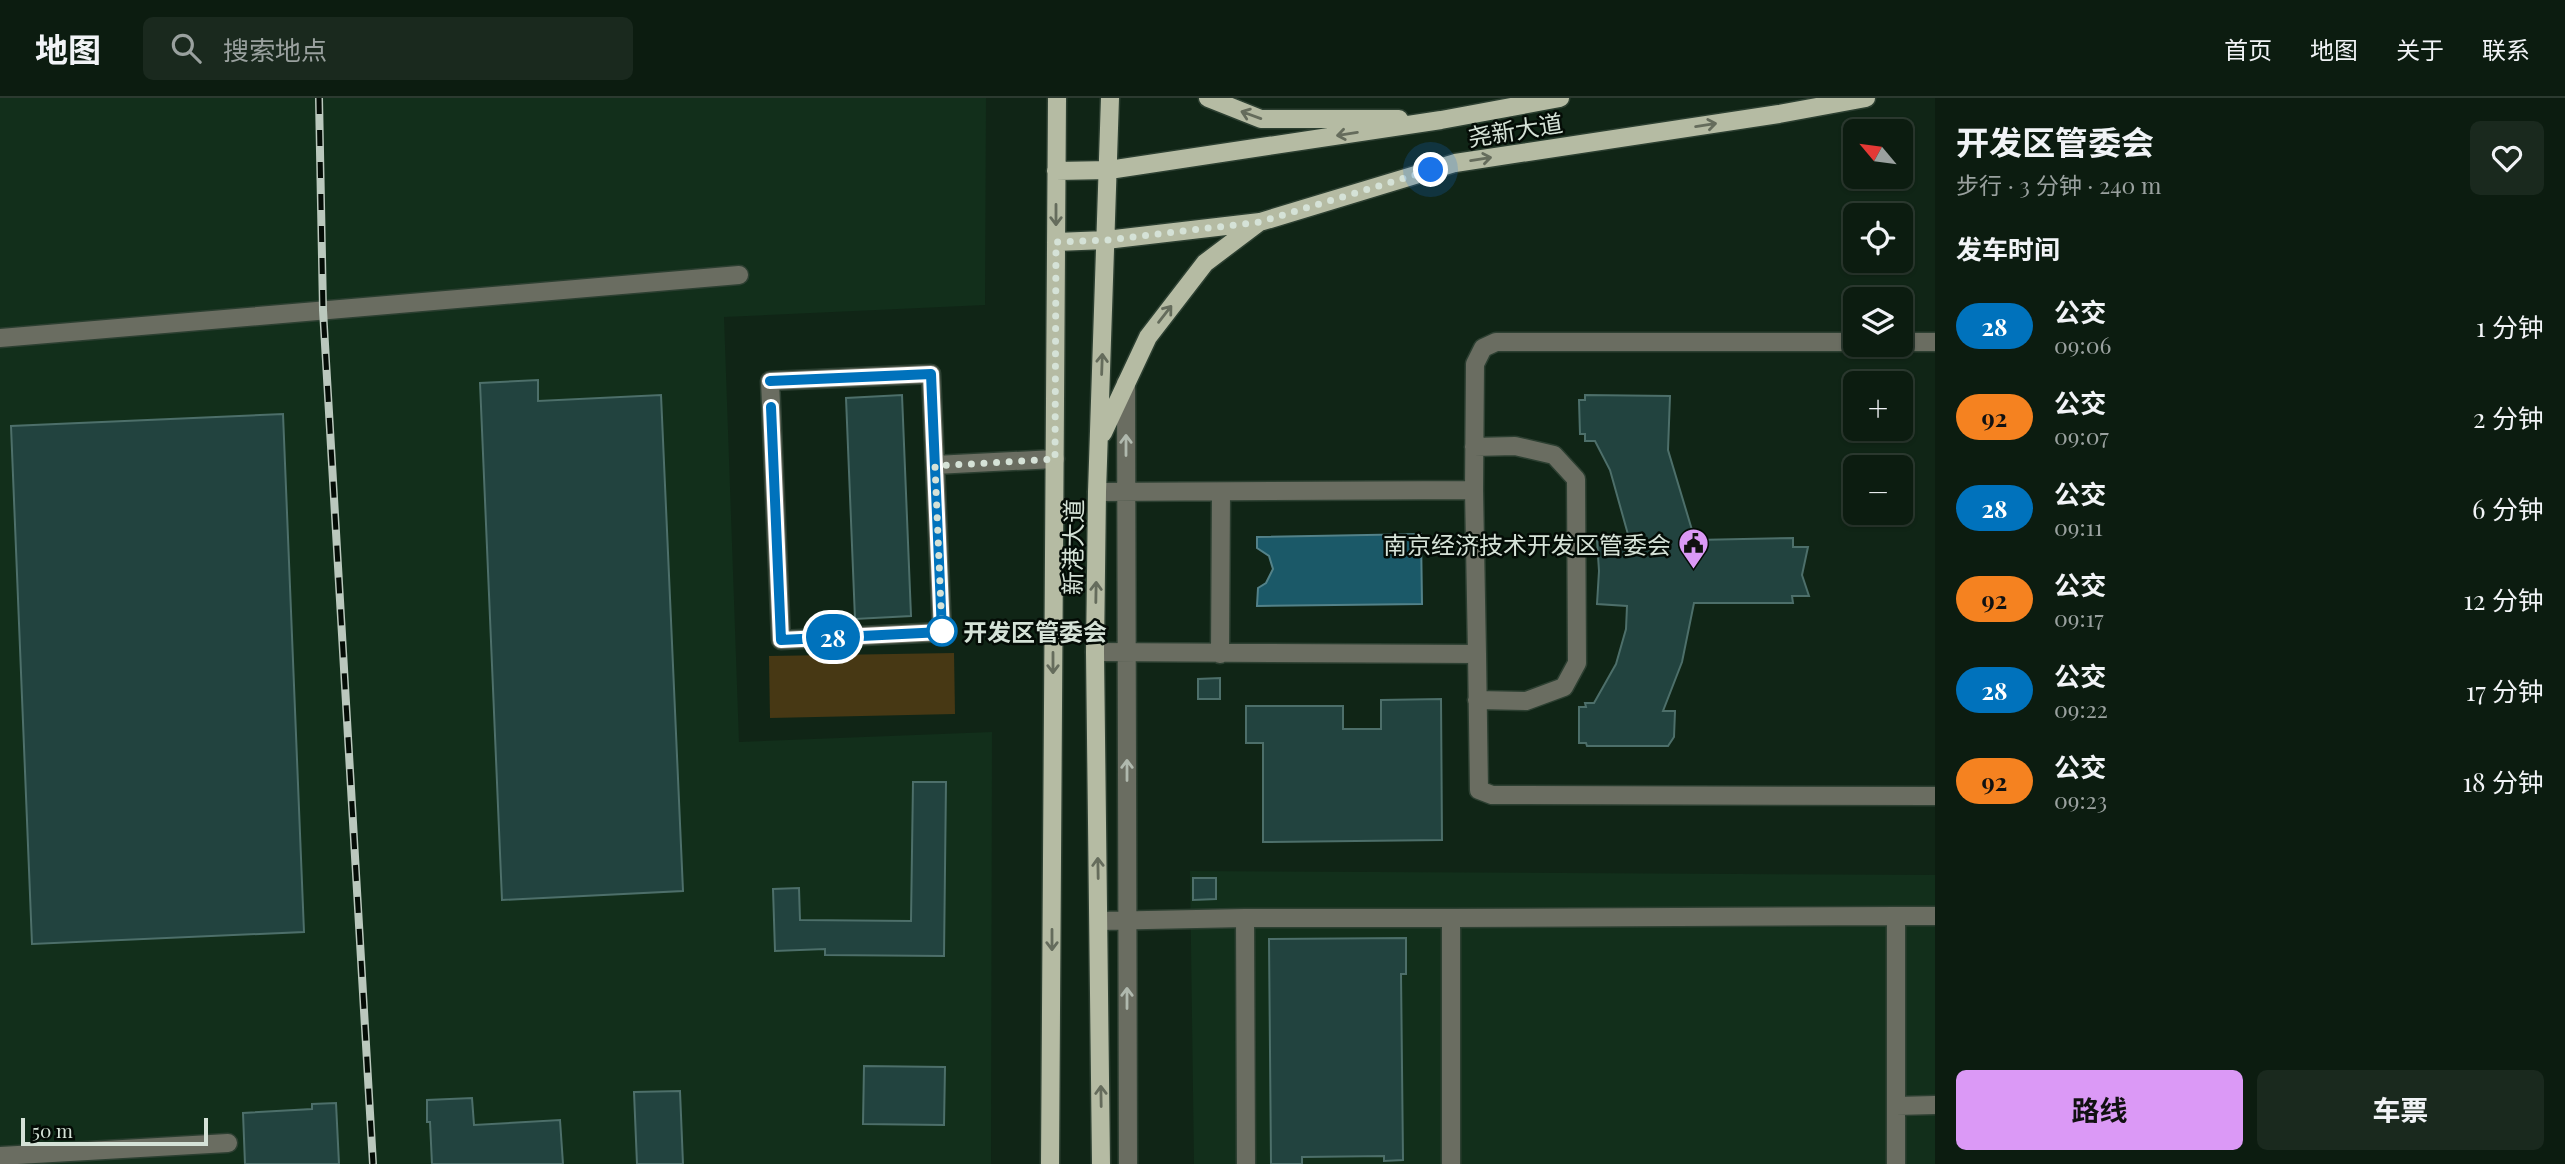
<!DOCTYPE html>
<html lang="zh">
<head>
<meta charset="utf-8">
<style>
	body { margin:0; font-family:"Playfair Display","Noto Sans SC",serif; background:#1a291e; color:#f1f3f6; height:100vh; display:flex; flex-direction:column; font-size:26px; white-space:nowrap }
	* { box-sizing:border-box; margin:0 }
	p { font-size:23px; color:#9aa19f }
	.icon { flex:none; width:38px; height:38px; fill:none; stroke:currentColor; stroke-width:2; stroke-linecap:round; stroke-linejoin:round }
	.map { position:relative; flex:1; overflow:hidden }
	.sheet { display:flex; flex-direction:column; background:#0c1c10; width:630px }
	.sheet>* { flex:none }
	.badge { padding:0 14px; border-radius:23px; font-size:24px; line-height:46px }
	.needle { width:46px; rotate:299deg }
	.controls { position:absolute; left:1843px; top:21px; display:grid; gap:14px }
	.controls a { display:grid; place-items:center; width:70px; height:70px; border-radius:10px; background:#0c1c10; box-shadow:0 2px 5px #0004,0 0 0 2px #2c3a30; font-size:35px }
	.scale { position:absolute; left:21px; bottom:18px; width:187px; box-sizing:border-box; padding-left:7px; border:4px solid #d5e2d7; border-top:0; font-size:19px; line-height:24px; white-space:nowrap; color:#d5e2d7; -webkit-text-stroke:5px #040c06; paint-order:stroke }
	.you { position:absolute; width:35px; height:35px; margin:-18px; border:5px solid #fff; border-radius:50%; background:#1a73e8; box-shadow:0 0 0 10px #1a73e833 }
	.map>.badge { position:absolute; translate:-50% -50%; box-shadow:0 0 0 4px #fff }
	h2 { padding:0 21px; font-size:26px; line-height:63px }
	.round { display:grid; place-items:center; flex:none; width:74px; height:74px; border-radius:10px; background:#1a291e }
	.overview { display:flex; align-items:center; justify-content:space-between; height:119px; padding:0 21px }
	h1 { font-size:33px; font-weight:700; line-height:52px }
	.primary-button { display:flex; gap:14px; margin-top:auto; padding:14px 21px }
	.primary-button a { flex:1; height:80px; border-radius:10px; background:#db99f6; color:#111; font-size:28px; font-weight:700; line-height:80px; text-align:center }
	.primary-button a+a { background:#1a291e; color:#f1f3f6 }
	ul { padding:0; list-style:none }
	li { display:flex; align-items:center; gap:21px; height:91px; padding:0 21px }
	li div { flex:1 }
	li b { display:block; font-size:26px }
	li em { font-style:normal }
	li .badge { min-width:77px; font-weight:700; text-align:center }
	header { display:flex; align-items:center; gap:42px; box-sizing:border-box; height:98px; padding:0 35px; background:#0c1c10; border-bottom:2px solid #2c3a30 }
	header strong { font-size:33px }
	nav { display:flex; gap:38px; margin-inline-start:auto; font-size:24px }
	.search { width:490px; height:63px; background:#1a291e; display:flex; align-items:center; gap:18px; box-sizing:border-box; padding:0 24px; border-radius:10px; color:#9aa19f; font-size:26px }
	main { display:flex; flex:1; min-height:0 }
	.map>svg:first-child { display:block }
	.built { fill:#122f1b }
	.green { fill:#473814 }
	.water { fill:#1b5968; stroke:#538289; stroke-width:2 }
	.building { fill:#22433f; stroke:#4d6f6a; stroke-width:2 }
	.lines { fill:none; stroke-linecap:round; stroke-linejoin:round }
	.minor-casing { stroke:#2c3f31; stroke-width:21 }
	.major-casing { stroke:#2c3f31; stroke-width:21 }
	.minor { stroke:#6a6d61; stroke-width:18 }
	.major { stroke:#b5bba3; stroke-width:18 }
	.rail-casing { stroke:#bac8bd; stroke-width:8 }
	.rail { stroke:#040c06; stroke-width:5; stroke-dasharray:16; stroke-linecap:butt }
	.oneway { stroke:#656c5c }
	.oneway2 { stroke:#b0b9ae }
	.line-casing { stroke:#fff; stroke-width:16 }
	.line { stroke:#0072bc; stroke-width:10 }
	.walk { stroke:#d5e2d7; stroke-width:7; stroke-dasharray:0 12.6 }
	.stop-dot { fill:#fff; stroke:#0072bc; stroke-width:3.5 }
	.labels { text-anchor:middle; dominant-baseline:central; stroke-width:5; stroke-linejoin:round; paint-order:stroke }
	.street-label { font-size:24px; fill:#d5e2d7; stroke:#040c06 }
	.poi-label { font-size:24px; fill:#d5e2d7; stroke:#040c06; text-anchor:end }
	.stop-label { font-size:24px; font-weight:bold; fill:#d5e2d7; stroke:#040c06; text-anchor:start }
</style>
</head>
<body>
<header>
<strong>地图</strong>
<div class="search"><svg class="icon" aria-label="search" viewBox="0 0 24 24"><circle cx="10" cy="10" r="6"/><path d="M15 15l6 6"/></svg>搜索地点</div>
<nav><a>首页</a><a>地图</a><a>关于</a><a>联系</a></nav>
</header>
<main>
<div class="map">
<svg width="1935" height="1066" viewBox="0 0 1935 1066">
	<rect width="100%" height="100%" fill="#102516"/>
	<path class="built" d="M0,0H986L985,207L724,219L739,644L992,634L991,1066H0Z
		M1190,773L1935,777V1066H1194Z"/>
	<path class="green" d="M954,555L955,616L770,620L769,558Z"/>
	<path class="water" d="M1421,436L1422,506L1257,508L1258,490L1266,485L1273,471L1269,458L1257,450V439Z"/>
	<path class="building" d="M538,282V303L661,297L683,793L502,802L480,285Z
		M902,297L911,518L855,521L846,300Z
		M1585,297L1670,298L1668,352L1695,442L1793,440V449H1808L1802,477L1809,498H1792L1793,505H1694L1682,564L1663,613H1675L1674,639L1668,648H1587L1586,645H1579V609H1586L1585,605H1594L1616,566L1626,531L1627,508L1597,506L1599,473L1597,442L1629,440L1610,372L1595,343H1585V336H1580L1579,302H1585Z
		M283,316L304,834L32,846L11,328Z
		M1220,580V601H1198V581Z
		M1441,601L1442,742L1263,744V645H1246V608H1343V631H1381V602Z
		M913,684H946L944,858L825,857V851L775,853L773,791L799,790L800,822L911,823Z
		M1193,780H1216V801L1193,802Z
		M1406,840V876H1401L1403,1062L1384,1063V1058L1302,1059V1066H1271L1269,841Z
		M864,968L945,969L944,1027L863,1026Z
		M680,993L683,1066H637L634,994Z
		M472,1000L474,1027L560,1022L563,1066H432L430,1024H427V1002Z
		M336,1005L339,1066H245L243,1015L312,1011V1006Z"/>
	<g class="lines">
		<defs>
			<path id="minor" d="M0,240L739,177
				M1900,244H1935
				M1126,285L1128,1066
				M1474,349L1515,348L1554,357L1576,381L1577,565L1564,589L1526,603L1477,602
				M935,367L942,534L781,542L770,283L931,276L935,367L1055,361
				M1474,392L1477,556
				M1097,394L1474,392L1475,266L1483,250L1496,244H1855
				M1095,554L1477,556L1479,692L1492,697L1935,698
				M1220,556L1221,395
				M1896,818H1935
				M1245,820H1451V1066
				M1451,820L1896,818V1066
				M1099,823L1245,820L1246,1066
				M1896,1008L1935,1007
				M0,1058L228,1045"/>
			<path id="major" d="M1208,0L1261,21H1399
				M1056,73L1109,72L1441,22L1560,0
				M1056,144L1106,142L1260,124L1455,65L1779,16L1866,0
				M1103,335L1148,239L1205,165L1258,125
				M1050,1066L1057,0
				M1101,1066L1095,554L1097,394L1110,0"/>
		</defs>
		<use href="#minor" class="minor-casing"/>
		<use href="#major" class="major-casing"/>
		<use href="#minor" class="minor"/>
		<use href="#major" class="major"/>
		<defs>
			<path id="rail" d="M319,0L323,212L373,1066"/>
		</defs>
		<use href="#rail" class="rail-casing"/>
		<use href="#rail" class="rail"/>
	</g>
	<defs><path id="oneway-shaft" d="M-6 0H5M1.5-3L5.5 0L1.5 3" fill="none" stroke-width="1.6" stroke-linecap="round" stroke-linejoin="round" transform="scale(1.75)"/></defs>
	<g class="oneway">
		<use href="#oneway-shaft" transform="translate(1251 17) rotate(-160)"/>
		<use href="#oneway-shaft" transform="translate(1706 27) rotate(-9)"/>
		<use href="#oneway-shaft" transform="translate(1347 36) rotate(171)"/>
		<use href="#oneway-shaft" transform="translate(1481 61) rotate(-9)"/>
		<use href="#oneway-shaft" transform="translate(1056 117) rotate(90)"/>
		<use href="#oneway-shaft" transform="translate(1165 216) rotate(-52)"/>
		<use href="#oneway-shaft" transform="translate(1102 266) rotate(-88)"/>
		<use href="#oneway-shaft" transform="translate(1096 494) rotate(-89)"/>
		<use href="#oneway-shaft" transform="translate(1053 565) rotate(90)"/>
		<use href="#oneway-shaft" transform="translate(1098 770) rotate(-91)"/>
		<use href="#oneway-shaft" transform="translate(1052 842) rotate(90)"/>
		<use href="#oneway-shaft" transform="translate(1101 998) rotate(-91)"/>
	</g>
	<g class="oneway2">
		<use href="#oneway-shaft" transform="translate(1126 347) rotate(-90)"/>
		<use href="#oneway-shaft" transform="translate(1127 672) rotate(-90)"/>
		<use href="#oneway-shaft" transform="translate(1127 900) rotate(-90)"/>
	</g>
	<g class="lines">
		<defs>
			<path id="line" d="M770,283L931,276L942,534L781,542L771,309"/>
		</defs>
		<use href="#line" class="line-casing"/>
		<use href="#line" class="line"/>
		<path class="walk" d="M942,533L935,368L1055,361L1056,144L1107,142L1260,124L1431,72"/>
	</g>
	<defs>
		<symbol id="civic-pin" viewBox="-11 -11 22 30"><path d="M0 17L-7.5 6A9.5 9.5 0 1 1 7.5 6Z" fill="#db99f6" stroke="#040c06"/><path d="M-.6-6.5H3V-4.5H.6V-3L4-1V1h2V6H-6V1h2V-1L-.6-3ZM-1.2 2.5V6h2.4V2.5Z" fill="#111"/></symbol>
	</defs>
	<g fill-rule="evenodd">
		<use href="#civic-pin" x="1676" y="428" width="35" height="47"/>
	</g>
	<circle class="stop-dot" cx="942" cy="533" r="14"/>
	<g class="labels">
		<g class="street-label">
			<text transform="translate(1515 31) rotate(-9)">尧新大道</text>
			<text transform="translate(1072 449) rotate(-89)">新港大道</text>
		</g>
		<g class="poi-label">
			<text x="1671" y="446">南京经济技术开发区管委会</text>
		</g>
		<g class="stop-label">
			<text x="963" y="533">开发区管委会</text>
		</g>
	</g>
</svg>
<div class="controls">
<a><svg class="needle" viewBox="-14 -14 28 28"><path d="M0-13l5 13h-10z" fill="#e53935"/><path d="M0 13l5-13h-10z" fill="#9aa19f"/></svg></a>
<a><svg class="icon" aria-label="locate" viewBox="0 0 24 24"><circle cx="12" cy="12" r="6"/><path d="M12 2v4M12 18v4M2 12h4M18 12h4"/></svg></a>
<a><svg class="icon" aria-label="layers" viewBox="0 0 24 24"><path d="M12 4l9 5-9 5-9-5zM3 14l9 5 9-5"/></svg></a>
<a>+</a>
<a>−</a>
</div>
<div class="scale">50 m</div>
<div class="you" style="left:1431px;top:72px"></div>
<b class="badge" style="left:833px;top:539px;background:#0072bc;color:#fff">28</b>
</div>
<section class="sheet">
<div class="overview"><div><h1>开发区管委会</h1><p>步行 · 3 分钟 · 240 m</p></div><a class="round"><svg class="icon" aria-label="heart" viewBox="0 0 24 24"><path d="M12 20l-8-8c-3-5 5-10 8-4 3-6 11-1 8 4z"/></svg></a></div>
<h2>发车时间</h2>
<ul>
<li><span class="badge" style="background:#0072bc;color:#fff">28</span><div><b>公交</b><p>09:06</p></div><em>1 分钟</em></li>
<li><span class="badge" style="background:#f58220;color:#111">92</span><div><b>公交</b><p>09:07</p></div><em>2 分钟</em></li>
<li><span class="badge" style="background:#0072bc;color:#fff">28</span><div><b>公交</b><p>09:11</p></div><em>6 分钟</em></li>
<li><span class="badge" style="background:#f58220;color:#111">92</span><div><b>公交</b><p>09:17</p></div><em>12 分钟</em></li>
<li><span class="badge" style="background:#0072bc;color:#fff">28</span><div><b>公交</b><p>09:22</p></div><em>17 分钟</em></li>
<li><span class="badge" style="background:#f58220;color:#111">92</span><div><b>公交</b><p>09:23</p></div><em>18 分钟</em></li>
</ul>
<div class="primary-button"><a>路线</a><a>车票</a></div>
</section>
</main>
</body>
</html>
